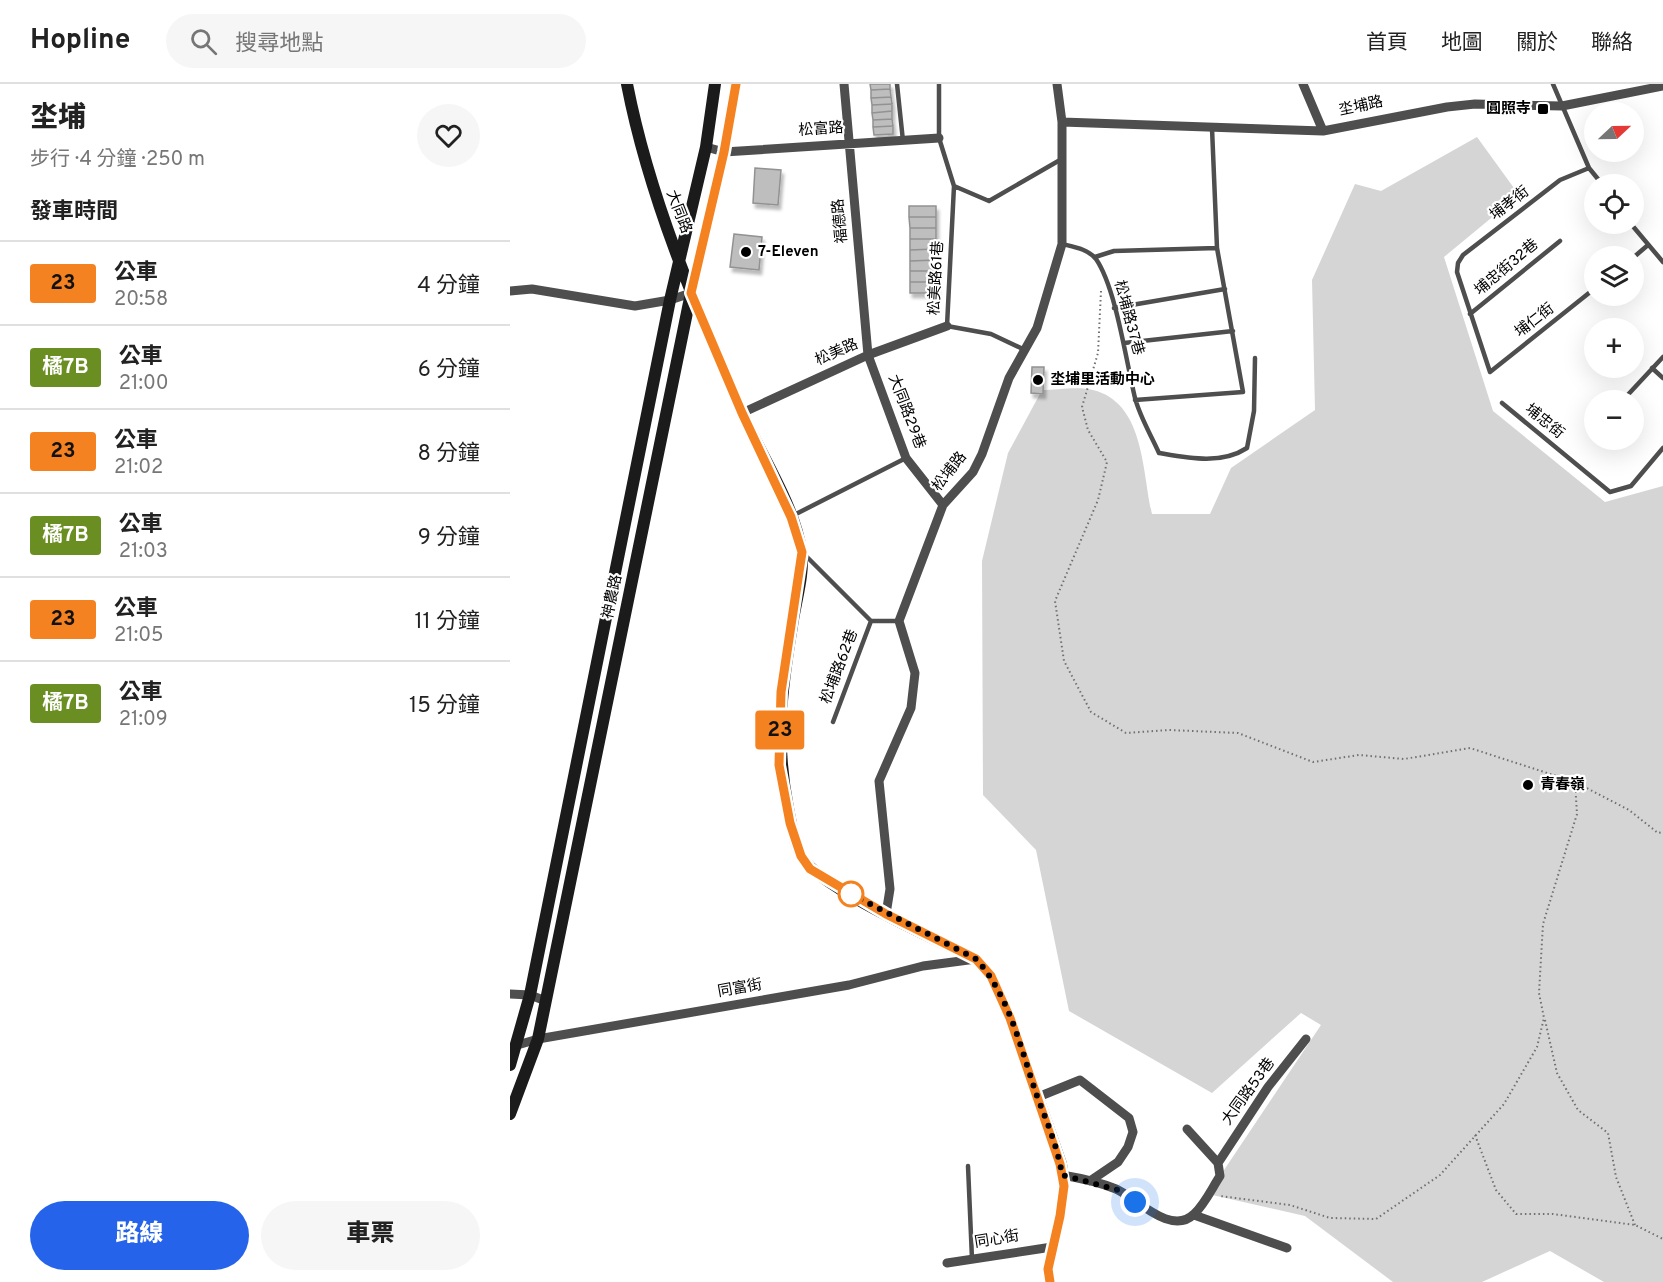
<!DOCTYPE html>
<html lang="zh-TW">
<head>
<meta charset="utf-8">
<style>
	body { margin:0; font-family:Overpass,"Noto Sans TC",sans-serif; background:#f6f6f6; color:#222; height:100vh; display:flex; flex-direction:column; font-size:22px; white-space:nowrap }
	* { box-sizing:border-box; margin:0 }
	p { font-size:20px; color:#767676 }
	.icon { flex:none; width:33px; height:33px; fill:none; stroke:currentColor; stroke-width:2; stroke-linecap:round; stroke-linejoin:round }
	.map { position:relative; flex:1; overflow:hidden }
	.panel { display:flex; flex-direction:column; background:#fff; width:510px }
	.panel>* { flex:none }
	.badge { padding:0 12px; border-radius:4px; font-size:21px; line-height:39px }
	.needle { width:39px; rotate:68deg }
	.tools { position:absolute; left:1074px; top:18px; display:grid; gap:12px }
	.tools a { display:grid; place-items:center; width:60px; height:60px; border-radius:50%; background:#fff; box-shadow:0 6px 24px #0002; font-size:30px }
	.you { position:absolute; width:30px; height:30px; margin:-15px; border:4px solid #fff; border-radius:50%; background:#1a73e8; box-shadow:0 0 0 9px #1a73e833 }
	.map>.badge { position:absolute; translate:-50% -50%; box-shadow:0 0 0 3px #fff }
	h2 { padding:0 30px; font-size:22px; line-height:54px }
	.round { display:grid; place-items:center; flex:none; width:63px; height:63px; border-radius:32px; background:#f6f6f6 }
	.headline { display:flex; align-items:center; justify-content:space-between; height:102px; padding:0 30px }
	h1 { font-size:28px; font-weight:800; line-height:45px }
	.cta { display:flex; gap:12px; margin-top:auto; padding:12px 30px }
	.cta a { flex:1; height:69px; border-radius:36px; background:#2563eb; color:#fff; font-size:24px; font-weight:800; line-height:69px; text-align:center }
	.cta a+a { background:#f6f6f6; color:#222 }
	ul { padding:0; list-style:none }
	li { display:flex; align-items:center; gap:18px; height:84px; padding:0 30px; border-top:2px solid #e0e0e0 }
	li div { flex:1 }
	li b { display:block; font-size:22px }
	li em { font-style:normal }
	li .badge { min-width:66px; font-weight:700; text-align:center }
	header { display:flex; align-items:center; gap:36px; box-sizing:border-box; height:84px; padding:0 30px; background:#fff; border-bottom:2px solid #e0e0e0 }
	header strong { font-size:28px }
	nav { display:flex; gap:33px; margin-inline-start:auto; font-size:21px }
	.search { width:420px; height:54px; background:#f6f6f6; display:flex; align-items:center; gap:15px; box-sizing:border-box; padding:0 21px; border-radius:33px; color:#767676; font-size:22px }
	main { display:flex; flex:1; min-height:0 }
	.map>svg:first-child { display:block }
	.green { fill:#d5d5d5 }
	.building { fill:#bebebe; stroke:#929292; stroke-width:1.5; filter:url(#shadow) }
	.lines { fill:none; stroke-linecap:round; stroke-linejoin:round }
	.path { stroke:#707070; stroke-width:2; stroke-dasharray:1.5 3; stroke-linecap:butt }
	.lane { stroke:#4e4e4e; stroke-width:4.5 }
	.street { stroke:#4e4e4e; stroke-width:9 }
	.secondary { stroke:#1b1b1b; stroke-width:12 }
	.line-casing { stroke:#fff; stroke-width:14 }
	.line { stroke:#f58220; stroke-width:9 }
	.walk { stroke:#000; stroke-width:6; stroke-dasharray:0 10.8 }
	.poi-dot { fill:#000; stroke:#fff; stroke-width:2 }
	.stop-dot { fill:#fff; stroke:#f58220; stroke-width:3 }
	.labels { text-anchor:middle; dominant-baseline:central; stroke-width:4.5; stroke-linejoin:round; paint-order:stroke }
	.street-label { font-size:15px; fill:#000; stroke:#fff }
	.poi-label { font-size:15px; font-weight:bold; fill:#000; stroke:#fff; text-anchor:start }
</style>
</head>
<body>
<header>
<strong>Hopline</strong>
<div class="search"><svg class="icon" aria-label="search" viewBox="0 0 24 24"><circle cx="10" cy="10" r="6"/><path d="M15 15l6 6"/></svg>搜尋地點</div>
<nav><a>首頁</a><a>地圖</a><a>關於</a><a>聯絡</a></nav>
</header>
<main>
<section class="panel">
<div class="headline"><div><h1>坔埔</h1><p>步行 · 4 分鐘 · 250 m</p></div><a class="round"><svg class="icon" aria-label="heart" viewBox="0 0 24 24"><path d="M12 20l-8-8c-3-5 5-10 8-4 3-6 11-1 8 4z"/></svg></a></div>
<h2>發車時間</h2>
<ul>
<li><span class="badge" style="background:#f58220;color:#111">23</span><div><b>公車</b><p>20:58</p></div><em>4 分鐘</em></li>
<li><span class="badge" style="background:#6b8e23;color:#fff">橘7B</span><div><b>公車</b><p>21:00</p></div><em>6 分鐘</em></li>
<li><span class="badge" style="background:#f58220;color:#111">23</span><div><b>公車</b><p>21:02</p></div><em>8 分鐘</em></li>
<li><span class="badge" style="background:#6b8e23;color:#fff">橘7B</span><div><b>公車</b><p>21:03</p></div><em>9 分鐘</em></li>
<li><span class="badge" style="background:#f58220;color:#111">23</span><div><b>公車</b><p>21:05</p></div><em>11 分鐘</em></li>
<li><span class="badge" style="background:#6b8e23;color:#fff">橘7B</span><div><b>公車</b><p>21:09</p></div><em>15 分鐘</em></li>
</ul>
<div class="cta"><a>路線</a><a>車票</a></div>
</section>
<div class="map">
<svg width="1153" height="1198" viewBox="0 0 1153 1198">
	<defs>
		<filter id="shadow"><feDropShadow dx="2.5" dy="4.5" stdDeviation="1.5" flood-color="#0004"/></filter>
	</defs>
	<rect width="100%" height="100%" fill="#fff"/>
	<path class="green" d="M967,53L1009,111L934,173L983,327L1095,418L1153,402V1198H1094L1040,1167L972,1198H883L795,1132L698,1110L811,941L791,929L702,1009L559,927L526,766L473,711L472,477L498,369L532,306C547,306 568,302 583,306C635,319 632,388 642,430H700L721,384L805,326L802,196L845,100L871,107Z"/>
	<path class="building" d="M360,0H380V5L361,6Z
		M380,5L381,13L361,14V6Z
		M381,13L382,20L362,21L361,14Z
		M382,20V27L362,29V21Z
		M382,27V35L363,36L362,29Z
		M382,35L383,42L363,43V36Z
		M383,42V50L364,51L363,43Z
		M245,84L271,86L268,121L243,119Z
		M399,122H426V133H399Z
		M399,133H426V144H400Z
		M400,144H426V155H400Z
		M224,150L252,153L249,186L220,183Z
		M400,155H426V165L400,166Z
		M426,165V176L400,177V166Z
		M426,176V187H400V177Z
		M400,187H426V198H400Z
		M400,198H426L427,209H400Z
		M522,283H534L533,310L521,309Z"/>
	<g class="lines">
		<path class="path" d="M591,207L588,269L572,323L578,346L597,378L588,416L545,517L554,577L581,628L616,649L659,646L728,649L803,678L849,671L894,675L960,664L1065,698L1067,730L1033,840L1029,909L1034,934L1027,963L994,1020L930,1091L866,1135L820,1134L780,1121L710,1112
			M1065,698L1119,726L1148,749L1153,748
			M1035,936L1047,989L1068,1026L1098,1049L1106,1093L1125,1141
			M965,1051L986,1106L1006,1130H1043L1125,1141L1153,1155"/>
		<path class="lane" d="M387,0L393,57
			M429,0V54L444,102L437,242L481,250L513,265
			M1043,0L1079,84L1092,100
			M1079,84L1050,96L953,171L948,179L947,188L980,288L1084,205
			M444,102L479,117L550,76
			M1121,140L1153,178
			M552,160C564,163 578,165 586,175C606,204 616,277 625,314C630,333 641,351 649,369C678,374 711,381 737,364L744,327L745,274
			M585,173L604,167L707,164L702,44
			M1124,173L1138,161
			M604,224L715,205
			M960,230L1050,157
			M614,259L723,247
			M1142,284L1153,294
			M625,316L733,308L707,164
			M1113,316L1153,273
			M992,319L1100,408L1121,402L1153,364
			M284,431L396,374
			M294,470L361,537H389
			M323,638L361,537
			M458,1082L462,1175"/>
		<path class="street" d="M334,0L358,271L396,374L433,421
			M793,0L813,47
			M552,38L813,47L937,23L965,20L1052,22L1153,2
			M196,63L214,68L429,54
			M0,207L22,205L125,222L160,216L181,209
			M232,329L358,271L437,242
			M376,830L380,805L369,697L401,624L405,589L389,537L433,421L463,388L472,370L499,294L527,244L552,160V38L547,0
			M0,910L20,911L36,917
			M4,962L28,955L339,901L413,882L466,875
			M528,1013L570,996L619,1034L623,1048L618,1063L608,1078L580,1097
			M708,1079L758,1003L796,955
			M552,1091C570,1094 589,1098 606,1105C625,1113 661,1153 684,1130C695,1120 702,1104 710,1092L708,1079L677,1045
			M684,1131L777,1164
			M437,1179L542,1163"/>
		<path class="secondary" d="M117,0C139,113 185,221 231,326C250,370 284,420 291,466C295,489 285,519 282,542C271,608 265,657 278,724C281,740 284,758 292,773C308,803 430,857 466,875L481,892L500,934L551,1080L554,1102L550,1132L538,1185L540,1198
			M0,981L20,911L160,216L196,63L205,0
			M0,1030L28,955L181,209L214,68L226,0"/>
	</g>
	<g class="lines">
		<defs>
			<path id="line" d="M226,0L214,68L181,209L232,329L281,433L292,468L271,608L269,681L280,739L291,772L300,785L376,830L466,875L481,892L500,934L550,1080L554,1102L550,1132L538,1185L540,1198"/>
		</defs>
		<use href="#line" class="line-casing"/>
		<use href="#line" class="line"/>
		<path class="walk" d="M341,810L466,875C500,912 511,966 527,1012C537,1038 548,1064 552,1091L608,1106L625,1118"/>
	</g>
	<g class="poi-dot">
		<rect x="1027" y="19" width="12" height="12" rx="3"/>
		<circle cx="236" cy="168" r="6"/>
		<circle cx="528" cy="296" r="6"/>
		<circle cx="1018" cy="701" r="6"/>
	</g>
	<circle class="stop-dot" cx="341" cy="810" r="12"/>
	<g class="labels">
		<g class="street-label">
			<text transform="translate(851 23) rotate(-12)">坔埔路</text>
			<text transform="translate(311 46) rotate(-4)">松富路</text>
			<text transform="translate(1000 120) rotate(-38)">埔孝街</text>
			<text transform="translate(168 128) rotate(69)">大同路</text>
			<text transform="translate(331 137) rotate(-95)">福德路</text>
			<text transform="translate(997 184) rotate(-40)">埔忠街32巷</text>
			<text transform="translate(427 194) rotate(-87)">松美路61巷</text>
			<text transform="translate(618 234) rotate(75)">松埔路37巷</text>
			<text transform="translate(1025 237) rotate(-38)">埔仁街</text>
			<text transform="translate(327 269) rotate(-24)">松美路</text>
			<text transform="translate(396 328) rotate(69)">大同路29巷</text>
			<text transform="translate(1034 338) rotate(39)">埔忠街</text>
			<text transform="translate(440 388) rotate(-52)">松埔路</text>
			<text transform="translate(103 513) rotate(-78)">神農路</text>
			<text transform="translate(330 583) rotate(-69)">松埔路62巷</text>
			<text transform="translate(230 905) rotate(-10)">同富街</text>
			<text transform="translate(739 1008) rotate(-54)">大同路53巷</text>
			<text transform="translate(487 1156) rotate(-9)">同心街</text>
		</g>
		<g class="poi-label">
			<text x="1021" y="25" text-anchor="end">圓照寺</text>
			<text x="248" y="168">7-Eleven</text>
			<text x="540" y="296">坔埔里活動中心</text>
			<text x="1030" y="701">青春嶺</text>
		</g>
	</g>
</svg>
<div class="tools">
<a><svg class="needle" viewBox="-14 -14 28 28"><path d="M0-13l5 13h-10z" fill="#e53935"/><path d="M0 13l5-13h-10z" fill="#767676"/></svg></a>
<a><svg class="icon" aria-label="locate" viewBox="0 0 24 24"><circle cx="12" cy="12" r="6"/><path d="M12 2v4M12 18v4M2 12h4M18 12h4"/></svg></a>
<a><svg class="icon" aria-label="layers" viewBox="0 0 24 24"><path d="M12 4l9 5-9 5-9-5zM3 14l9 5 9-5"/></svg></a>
<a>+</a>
<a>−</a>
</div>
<div class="you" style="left:625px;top:1118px"></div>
<b class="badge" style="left:270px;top:646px;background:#f58220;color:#111">23</b>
</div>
</main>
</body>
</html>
